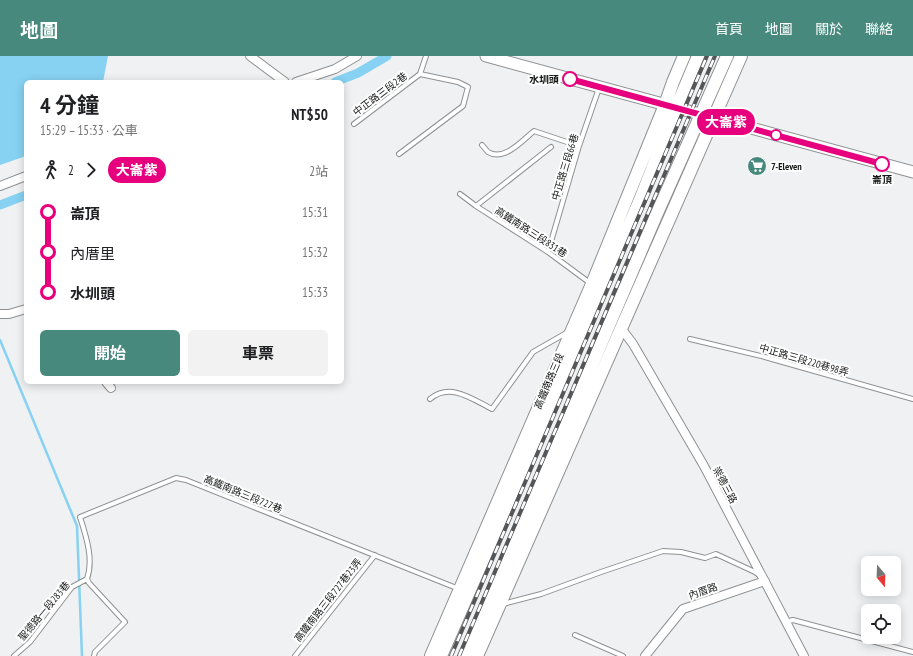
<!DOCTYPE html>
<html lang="zh-TW">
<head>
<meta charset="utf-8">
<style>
	body { margin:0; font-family:"PT Sans Narrow","Noto Sans TC",sans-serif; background:#f2f2f2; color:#202124; height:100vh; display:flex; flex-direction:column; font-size:15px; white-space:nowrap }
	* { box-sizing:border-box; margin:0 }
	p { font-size:13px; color:#757577 }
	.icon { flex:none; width:22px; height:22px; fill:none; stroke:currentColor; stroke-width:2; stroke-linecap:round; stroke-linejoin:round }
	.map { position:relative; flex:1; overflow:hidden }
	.drawer { position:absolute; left:24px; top:24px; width:320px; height:304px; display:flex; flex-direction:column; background:#fff; border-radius:6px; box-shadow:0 2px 10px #0003 }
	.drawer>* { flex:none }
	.badge { padding:0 8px; border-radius:13px; font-size:14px; line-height:26px }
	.needle { width:26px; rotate:161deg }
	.buttons { position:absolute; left:861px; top:500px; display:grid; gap:8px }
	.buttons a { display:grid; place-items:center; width:40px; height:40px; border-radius:6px; background:#fff; box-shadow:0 2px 10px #0003; font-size:20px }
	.map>.badge { position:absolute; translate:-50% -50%; box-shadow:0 0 0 2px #fff }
	.legs { display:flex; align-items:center; gap:6px; height:44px; padding:0 16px; font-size:13px }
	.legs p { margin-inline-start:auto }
	.headline { display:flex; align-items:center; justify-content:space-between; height:68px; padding:0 16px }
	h1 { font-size:22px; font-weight:700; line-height:30px }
	.action { display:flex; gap:8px; margin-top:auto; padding:8px 16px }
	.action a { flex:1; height:46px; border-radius:6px; background:#478a7d; color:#fff; font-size:16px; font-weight:700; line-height:46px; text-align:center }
	.action a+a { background:#f2f2f2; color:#202124 }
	ul { padding:0 16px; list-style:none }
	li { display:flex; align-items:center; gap:14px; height:40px; font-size:15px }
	li i { display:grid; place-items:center; width:6px; height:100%; margin:0 5px; background:currentColor }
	li i::after { content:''; width:10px; height:10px; margin:-5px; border:3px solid; border-radius:50%; background:#fff }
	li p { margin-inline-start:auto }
	li:first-child i { background:linear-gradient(#0000 50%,currentColor 0) }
	li:last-child i { background:linear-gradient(currentColor 50%,#0000 0) }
	header { display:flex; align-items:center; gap:24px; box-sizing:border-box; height:56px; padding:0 20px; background:#478a7d; color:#fff }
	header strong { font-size:19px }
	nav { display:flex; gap:22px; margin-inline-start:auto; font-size:14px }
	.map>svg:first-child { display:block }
	.water { fill:#87d1f2 }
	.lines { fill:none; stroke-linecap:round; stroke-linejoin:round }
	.stream { stroke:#87d1f2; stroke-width:2.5 }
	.canal { stroke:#87d1f2; stroke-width:9 }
	.lane-casing { stroke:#8e9092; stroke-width:6 }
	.street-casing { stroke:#8e9092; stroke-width:10 }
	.secondary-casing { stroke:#8e9092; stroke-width:13 }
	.primary-casing { stroke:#8e9092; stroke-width:14 }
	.lane { stroke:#fff; stroke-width:4 }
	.street { stroke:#fff; stroke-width:8 }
	.secondary { stroke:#fff; stroke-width:11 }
	.primary { stroke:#fff; stroke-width:12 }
	.rail-casing { stroke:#555657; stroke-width:4 }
	.rail { stroke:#fff; stroke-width:2.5; stroke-dasharray:8; stroke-linecap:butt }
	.line-1-casing { stroke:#fff; stroke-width:9 }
	.line-1 { stroke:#e6007e; stroke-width:6 }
	.stop-1-dot { fill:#fff; stroke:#e6007e; stroke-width:2 }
	.labels { text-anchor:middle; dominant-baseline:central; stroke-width:4; stroke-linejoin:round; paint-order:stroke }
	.stop-label { font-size:10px; font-weight:bold; fill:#151616; stroke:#fff; text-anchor:end }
	.street-label { font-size:10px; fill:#151616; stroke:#fff }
	.poi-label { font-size:10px; font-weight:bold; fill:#151616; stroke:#fff; text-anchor:start }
</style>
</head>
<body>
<header>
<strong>地圖</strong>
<nav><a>首頁</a><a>地圖</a><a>關於</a><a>聯絡</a></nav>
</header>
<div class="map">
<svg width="913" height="600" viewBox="0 0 913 600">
	<rect width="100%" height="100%" fill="#eff1f3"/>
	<path class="water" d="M0,0H108L103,26H26V100L0,109Z"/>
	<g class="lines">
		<path class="stream" d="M0,284L77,470L82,600"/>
		<path class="canal" d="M335,26L358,17L387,0
			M0,149L26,139"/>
		<defs>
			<path id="lane" d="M354,68L420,18L426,0
				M482,89C484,91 486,94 488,96C504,106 523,84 534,75L579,90
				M399,98L463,50L468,31L458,26L420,18
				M460,138L476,150L548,196L590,227
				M476,150L551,91
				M548,196L579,90L599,32
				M690,283L765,301L913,343
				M430,343C450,326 472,343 492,353L533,296L568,276
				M87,523C94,503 86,480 80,461L176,422L186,424L459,533
				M87,523L89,527L125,566L95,596L94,600
				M503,548L541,538L601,516L663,495L681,496L705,502L716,498L755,516L759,519
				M786,566L793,564L913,596
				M575,579L623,600
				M14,600L30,586L72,531L87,523
				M295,600L375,499"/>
			<path id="street" d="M250,0L285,26
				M296,26L335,13L357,0
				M0,130L26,120
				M0,258H9L26,253
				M621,272L633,288L704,410L804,600
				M106,326L111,332
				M645,600L683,553L765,525"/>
			<path id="secondary" d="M486,0L913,116"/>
			<path id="primary" d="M431,600L592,228L665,49L673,26L684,0
				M441,600L640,144L676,52L698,0
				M467,600L658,155L727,0
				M477,600L741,0"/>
		</defs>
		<use href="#lane" class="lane-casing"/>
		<use href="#street" class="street-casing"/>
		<use href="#secondary" class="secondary-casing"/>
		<use href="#primary" class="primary-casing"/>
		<use href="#lane" class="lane"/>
		<use href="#street" class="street"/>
		<use href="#secondary" class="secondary"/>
		<use href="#primary" class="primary"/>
		<defs>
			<path id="rail" d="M451,600L707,0
				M459,600L715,0"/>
		</defs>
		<use href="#rail" class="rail-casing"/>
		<use href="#rail" class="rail"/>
	</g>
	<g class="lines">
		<defs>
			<path id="line-1" d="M570,23L882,108"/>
		</defs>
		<use href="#line-1" class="line-1-casing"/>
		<use href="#line-1" class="line-1"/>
	</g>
	<defs>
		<symbol id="supermarket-disc" viewBox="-11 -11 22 22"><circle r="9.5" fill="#478a7d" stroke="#fff"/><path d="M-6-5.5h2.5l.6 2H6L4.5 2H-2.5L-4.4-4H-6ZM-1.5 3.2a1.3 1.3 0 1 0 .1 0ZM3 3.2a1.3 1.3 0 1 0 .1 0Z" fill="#fff"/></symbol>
	</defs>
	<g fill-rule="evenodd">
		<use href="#supermarket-disc" x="746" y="99" width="22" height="22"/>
	</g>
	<g class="stop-1-dot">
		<circle cx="570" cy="23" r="7"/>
		<circle cx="776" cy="79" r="5"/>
		<circle cx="882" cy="108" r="7"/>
	</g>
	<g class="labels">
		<g class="stop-label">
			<text x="559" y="23">水圳頭</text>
			<text x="882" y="123" text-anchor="middle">崙頂</text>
		</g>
		<g class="street-label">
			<text transform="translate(380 38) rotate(-37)">中正路三段2巷</text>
			<text transform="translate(565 111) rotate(-73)">中正路三段66巷</text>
			<text transform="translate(531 176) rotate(33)">高鐵南路三段831巷</text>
			<text transform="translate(804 304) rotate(16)">中正路三段220巷98弄</text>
			<text transform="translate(549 325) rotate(-67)">高鐵南路三段</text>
			<text transform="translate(725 429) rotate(62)">崇德三路</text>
			<text transform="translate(243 438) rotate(22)">高鐵南路三段727巷</text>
			<text transform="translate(703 535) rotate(-19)">內厝路</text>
			<text transform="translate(328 544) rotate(-52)">高鐵南路三段727巷23弄</text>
			<text transform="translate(44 555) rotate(-50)">聖德路一段283巷</text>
		</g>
		<g class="poi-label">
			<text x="771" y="110">7-Eleven</text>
		</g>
	</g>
</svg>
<div class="buttons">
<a><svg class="needle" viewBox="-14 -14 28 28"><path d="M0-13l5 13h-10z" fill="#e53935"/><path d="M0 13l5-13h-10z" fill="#757577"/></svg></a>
<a><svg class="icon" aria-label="locate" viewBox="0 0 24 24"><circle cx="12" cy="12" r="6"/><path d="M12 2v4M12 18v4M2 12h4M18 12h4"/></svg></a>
</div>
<b class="badge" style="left:726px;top:66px;background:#e6007e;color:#fff">大崙紫</b>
<section class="drawer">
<div class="headline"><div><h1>4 分鐘</h1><p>15:29 – 15:33 · 公車</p></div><b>NT$50</b></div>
<div class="legs"><svg class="icon" aria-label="walk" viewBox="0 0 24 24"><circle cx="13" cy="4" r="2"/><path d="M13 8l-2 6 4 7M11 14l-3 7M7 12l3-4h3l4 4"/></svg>2<svg class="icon" aria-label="forward" viewBox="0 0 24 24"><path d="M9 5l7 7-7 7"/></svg><b class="badge" style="background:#e6007e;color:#fff">大崙紫</b><p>2站</p></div>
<ul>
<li><i style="color:#e6007e"></i><b>崙頂</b><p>15:31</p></li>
<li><i style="color:#e6007e"></i><span>內厝里</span><p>15:32</p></li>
<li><i style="color:#e6007e"></i><b>水圳頭</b><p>15:33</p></li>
</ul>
<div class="action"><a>開始</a><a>車票</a></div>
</section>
</div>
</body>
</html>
